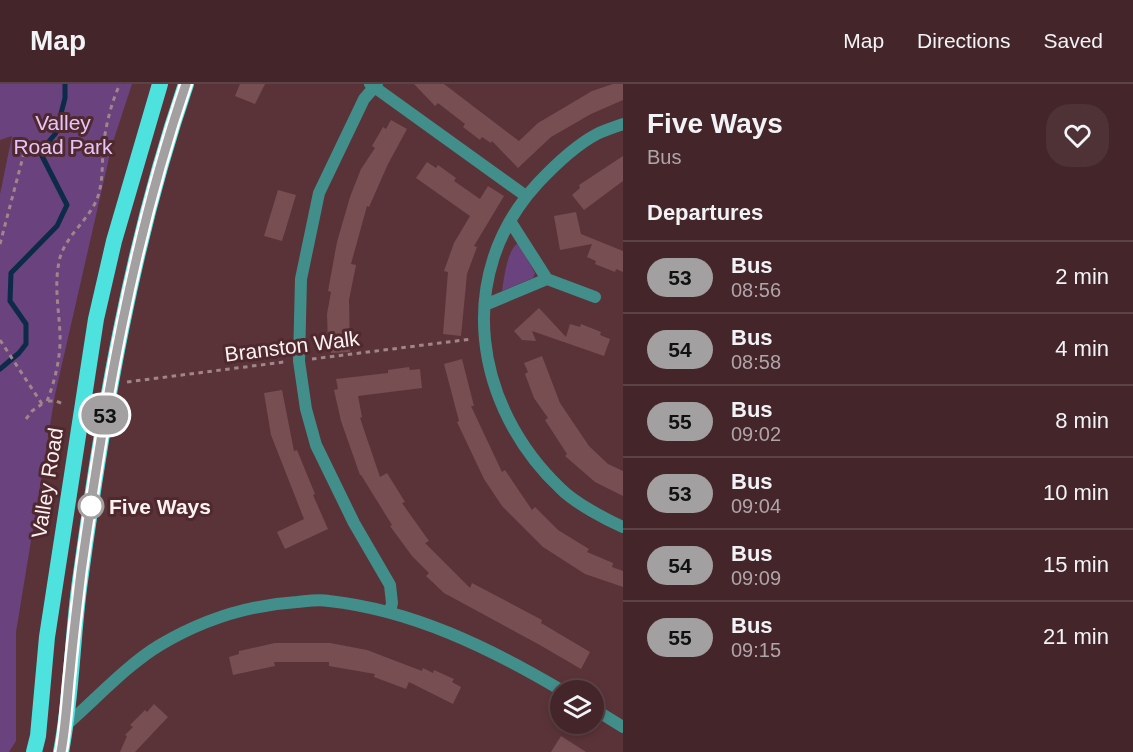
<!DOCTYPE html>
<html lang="en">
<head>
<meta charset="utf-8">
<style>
	body { margin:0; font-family:Arial,sans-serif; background:#4e3236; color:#f1f3f6; height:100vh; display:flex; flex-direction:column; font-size:22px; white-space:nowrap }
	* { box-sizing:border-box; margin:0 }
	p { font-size:20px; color:#afa5a8 }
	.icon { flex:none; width:33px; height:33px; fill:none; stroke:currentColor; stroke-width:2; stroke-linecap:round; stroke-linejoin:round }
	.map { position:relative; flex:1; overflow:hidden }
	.side { display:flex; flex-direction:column; background:#44262a; width:510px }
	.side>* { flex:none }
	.badge { padding:0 12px; border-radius:20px; font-size:21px; line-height:39px }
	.fabs { position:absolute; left:550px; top:596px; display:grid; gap:12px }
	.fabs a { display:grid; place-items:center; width:54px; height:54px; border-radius:50%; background:#44262a; box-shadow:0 3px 9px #0003,0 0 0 2px #5c4347; font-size:30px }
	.map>.badge { position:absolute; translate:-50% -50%; box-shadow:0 0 0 3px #fff }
	h2 { padding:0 24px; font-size:22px; line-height:54px }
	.round { display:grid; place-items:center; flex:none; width:63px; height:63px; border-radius:24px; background:#4e3236 }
	.summary { display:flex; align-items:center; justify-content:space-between; height:102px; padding:0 24px }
	h1 { font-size:28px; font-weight:700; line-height:45px }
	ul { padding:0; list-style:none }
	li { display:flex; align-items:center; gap:18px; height:72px; padding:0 24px; border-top:2px solid #5c4347 }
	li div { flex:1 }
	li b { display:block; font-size:22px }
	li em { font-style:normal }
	li .badge { min-width:66px; font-weight:700; text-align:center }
	header { display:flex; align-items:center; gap:36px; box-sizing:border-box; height:84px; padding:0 30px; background:#44262a; border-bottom:2px solid #5c4347 }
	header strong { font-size:28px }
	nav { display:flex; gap:33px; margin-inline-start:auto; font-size:21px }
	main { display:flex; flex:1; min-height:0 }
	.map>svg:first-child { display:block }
	.green { fill:#69427e }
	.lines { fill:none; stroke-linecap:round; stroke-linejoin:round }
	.stream { stroke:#0d2a49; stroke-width:5 }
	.building { fill:#774e52 }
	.path { stroke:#a18689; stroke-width:3; stroke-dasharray:4.5 4.5; stroke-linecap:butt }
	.minor { stroke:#428e8b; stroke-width:12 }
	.trunk { stroke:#4de2de; stroke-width:16 }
	.line-casing { stroke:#fff; stroke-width:14 }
	.line { stroke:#a2a0a0; stroke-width:9 }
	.stop-dot { fill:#fff; stroke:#a2a0a0; stroke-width:3 }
	.labels { text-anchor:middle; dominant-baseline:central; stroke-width:6; stroke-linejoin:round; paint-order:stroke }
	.park-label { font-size:21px; fill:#e5c5f9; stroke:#4f292e }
	.street-label { font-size:21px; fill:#fcf2f2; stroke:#4f292e }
	.stop-label { font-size:21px; font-weight:bold; fill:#fcf2f2; stroke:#4f292e; text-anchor:start }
</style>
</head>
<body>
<header>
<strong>Map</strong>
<nav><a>Map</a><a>Directions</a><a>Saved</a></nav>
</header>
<main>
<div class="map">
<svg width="623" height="668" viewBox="0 0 623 668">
	<rect width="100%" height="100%" fill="#5a3338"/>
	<path class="green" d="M0,0H132L112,61L55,311L16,548V657L9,668H0V110L12,52L0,56Z
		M518,159L535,189L533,194L502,207C504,195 507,166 518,159Z"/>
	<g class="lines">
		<path class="stream" d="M0,285L19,269L26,260V240L10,217L11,189L57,142L67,121L40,68L56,49L65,14V0"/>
	</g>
	<path class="building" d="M240,0H265L255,20L235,12Z
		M414,0H444L519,57L538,39L592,7L613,0H623V16L591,30L551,53L518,84L492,57L491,59L482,53L480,56L463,43L465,40L438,19L435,22Z
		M391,36L407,45L388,80L369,123L367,122L351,180L356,181L349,216L350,268L331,269V258H328L327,230L331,208L328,207L337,158L350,113L361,85L375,64L372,62L383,43L386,45Z
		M623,72V97L584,126L572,111L580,104L579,101Z
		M427,78L436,84L438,81L456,94L454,97L480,115L488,102L504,112L474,162L477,163L467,190L461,252L443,250L448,188L444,187L454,159L470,132L416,94Z
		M278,106L296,111L282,157L264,152Z
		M576,128L581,150L623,167V188L616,185L615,188L595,180L596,177L587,173L592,160L560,166L554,132Z
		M539,224L566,253L570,240L580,243L581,240L601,248L600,251L610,255L604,272L532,247L536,257L522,256L514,247Z
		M542,272L560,319L589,362L608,380L623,387V412L595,398L565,372L567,370L545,336L548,334L534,314L525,290L528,288L524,279Z
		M462,275L474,322H471L502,388L505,386L532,426L535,423L558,446L589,465L587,468L613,479L612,483L623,487V503L585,490L543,463L502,422L484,395L457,338L459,337L444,280Z
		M409,283L410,286L420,285L422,304L358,312L362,333L360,334L380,393L387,389L405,418L402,419L429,457L425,459L470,504L472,499L542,536L541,539L590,568L581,585L538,560L444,509L426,492L429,489L412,472L390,442L392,441L361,391H360L341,337L334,306L338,305L336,295L388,289V286Z
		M282,306L294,367L297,366L315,410L313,411L328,445L285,465L277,448L304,435L271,351L264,309Z
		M275,559H330L367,566L422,587L423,584L433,589L434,586L454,595L452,598L461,603L453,620L409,598L406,605L374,593L375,590L329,582V578H274L275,582L233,591L229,573L239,570V567Z
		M154,620L168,633L135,668H120L127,652L125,651L133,643L130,641L145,626L147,628Z
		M561,652L586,668H551Z"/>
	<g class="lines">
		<path class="path" d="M0,160L24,69
			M0,256L42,320
			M312,275L472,255
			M127,298L284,278
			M47,317C55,297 61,272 60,250C59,226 54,202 59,178C63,154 88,137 97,115C103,99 102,83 103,66C105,44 111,19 120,0
			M48,317H56L63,320
			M26,335L32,327L42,320"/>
		<path class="minor" d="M370,0L526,112
			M377,0L364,15L319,109L301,195L299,277L306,325L316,361L354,439L390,501L392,519L390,528
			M623,40C615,43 605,46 597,50C576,61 554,82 538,99C453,191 474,323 561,405C575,419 605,435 623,443
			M510,137L547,195L595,213
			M485,221L547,195
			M594,625L623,643
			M66,641C95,616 128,580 160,561C202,536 248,521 297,518C308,517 319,515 329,517C412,526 490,564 561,606"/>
		<path class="trunk" d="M34,668L38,652L47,553L96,235L114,157L160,0
			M61,668C72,612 72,553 80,497C103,329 131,161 186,0"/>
	</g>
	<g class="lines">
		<defs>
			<path id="line" d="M61,668C66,641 67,614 70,587C73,554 77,521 81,488C104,323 132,158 186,0"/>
		</defs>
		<use href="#line" class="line-casing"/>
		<use href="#line" class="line"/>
	</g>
	<circle class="stop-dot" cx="91" cy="422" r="12"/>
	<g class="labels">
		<g class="park-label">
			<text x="63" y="38">Valley<tspan x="63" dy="24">Road Park</tspan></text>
		</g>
		<g class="street-label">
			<text transform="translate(292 262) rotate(-7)">Branston Walk</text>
			<text transform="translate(47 399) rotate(-81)">Valley Road</text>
		</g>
		<g class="stop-label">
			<text x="109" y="422">Five Ways</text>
		</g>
	</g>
</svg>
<div class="fabs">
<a><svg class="icon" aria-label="layers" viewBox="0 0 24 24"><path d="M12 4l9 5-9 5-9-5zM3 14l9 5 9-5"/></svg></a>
</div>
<b class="badge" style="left:105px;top:331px;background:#a2a0a0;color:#111">53</b>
</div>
<section class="side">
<div class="summary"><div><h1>Five Ways</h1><p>Bus</p></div><a class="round"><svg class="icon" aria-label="heart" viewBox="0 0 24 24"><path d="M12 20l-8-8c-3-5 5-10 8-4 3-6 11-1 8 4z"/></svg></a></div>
<h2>Departures</h2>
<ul>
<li><span class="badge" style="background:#a2a0a0;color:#111">53</span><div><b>Bus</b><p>08:56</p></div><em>2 min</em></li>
<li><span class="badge" style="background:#a2a0a0;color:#111">54</span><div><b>Bus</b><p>08:58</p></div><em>4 min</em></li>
<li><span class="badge" style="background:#a2a0a0;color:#111">55</span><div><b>Bus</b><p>09:02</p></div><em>8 min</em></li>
<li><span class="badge" style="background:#a2a0a0;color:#111">53</span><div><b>Bus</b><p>09:04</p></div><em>10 min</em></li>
<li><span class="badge" style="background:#a2a0a0;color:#111">54</span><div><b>Bus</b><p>09:09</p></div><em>15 min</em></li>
<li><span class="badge" style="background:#a2a0a0;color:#111">55</span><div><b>Bus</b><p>09:15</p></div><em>21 min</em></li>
</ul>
</section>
</main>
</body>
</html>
